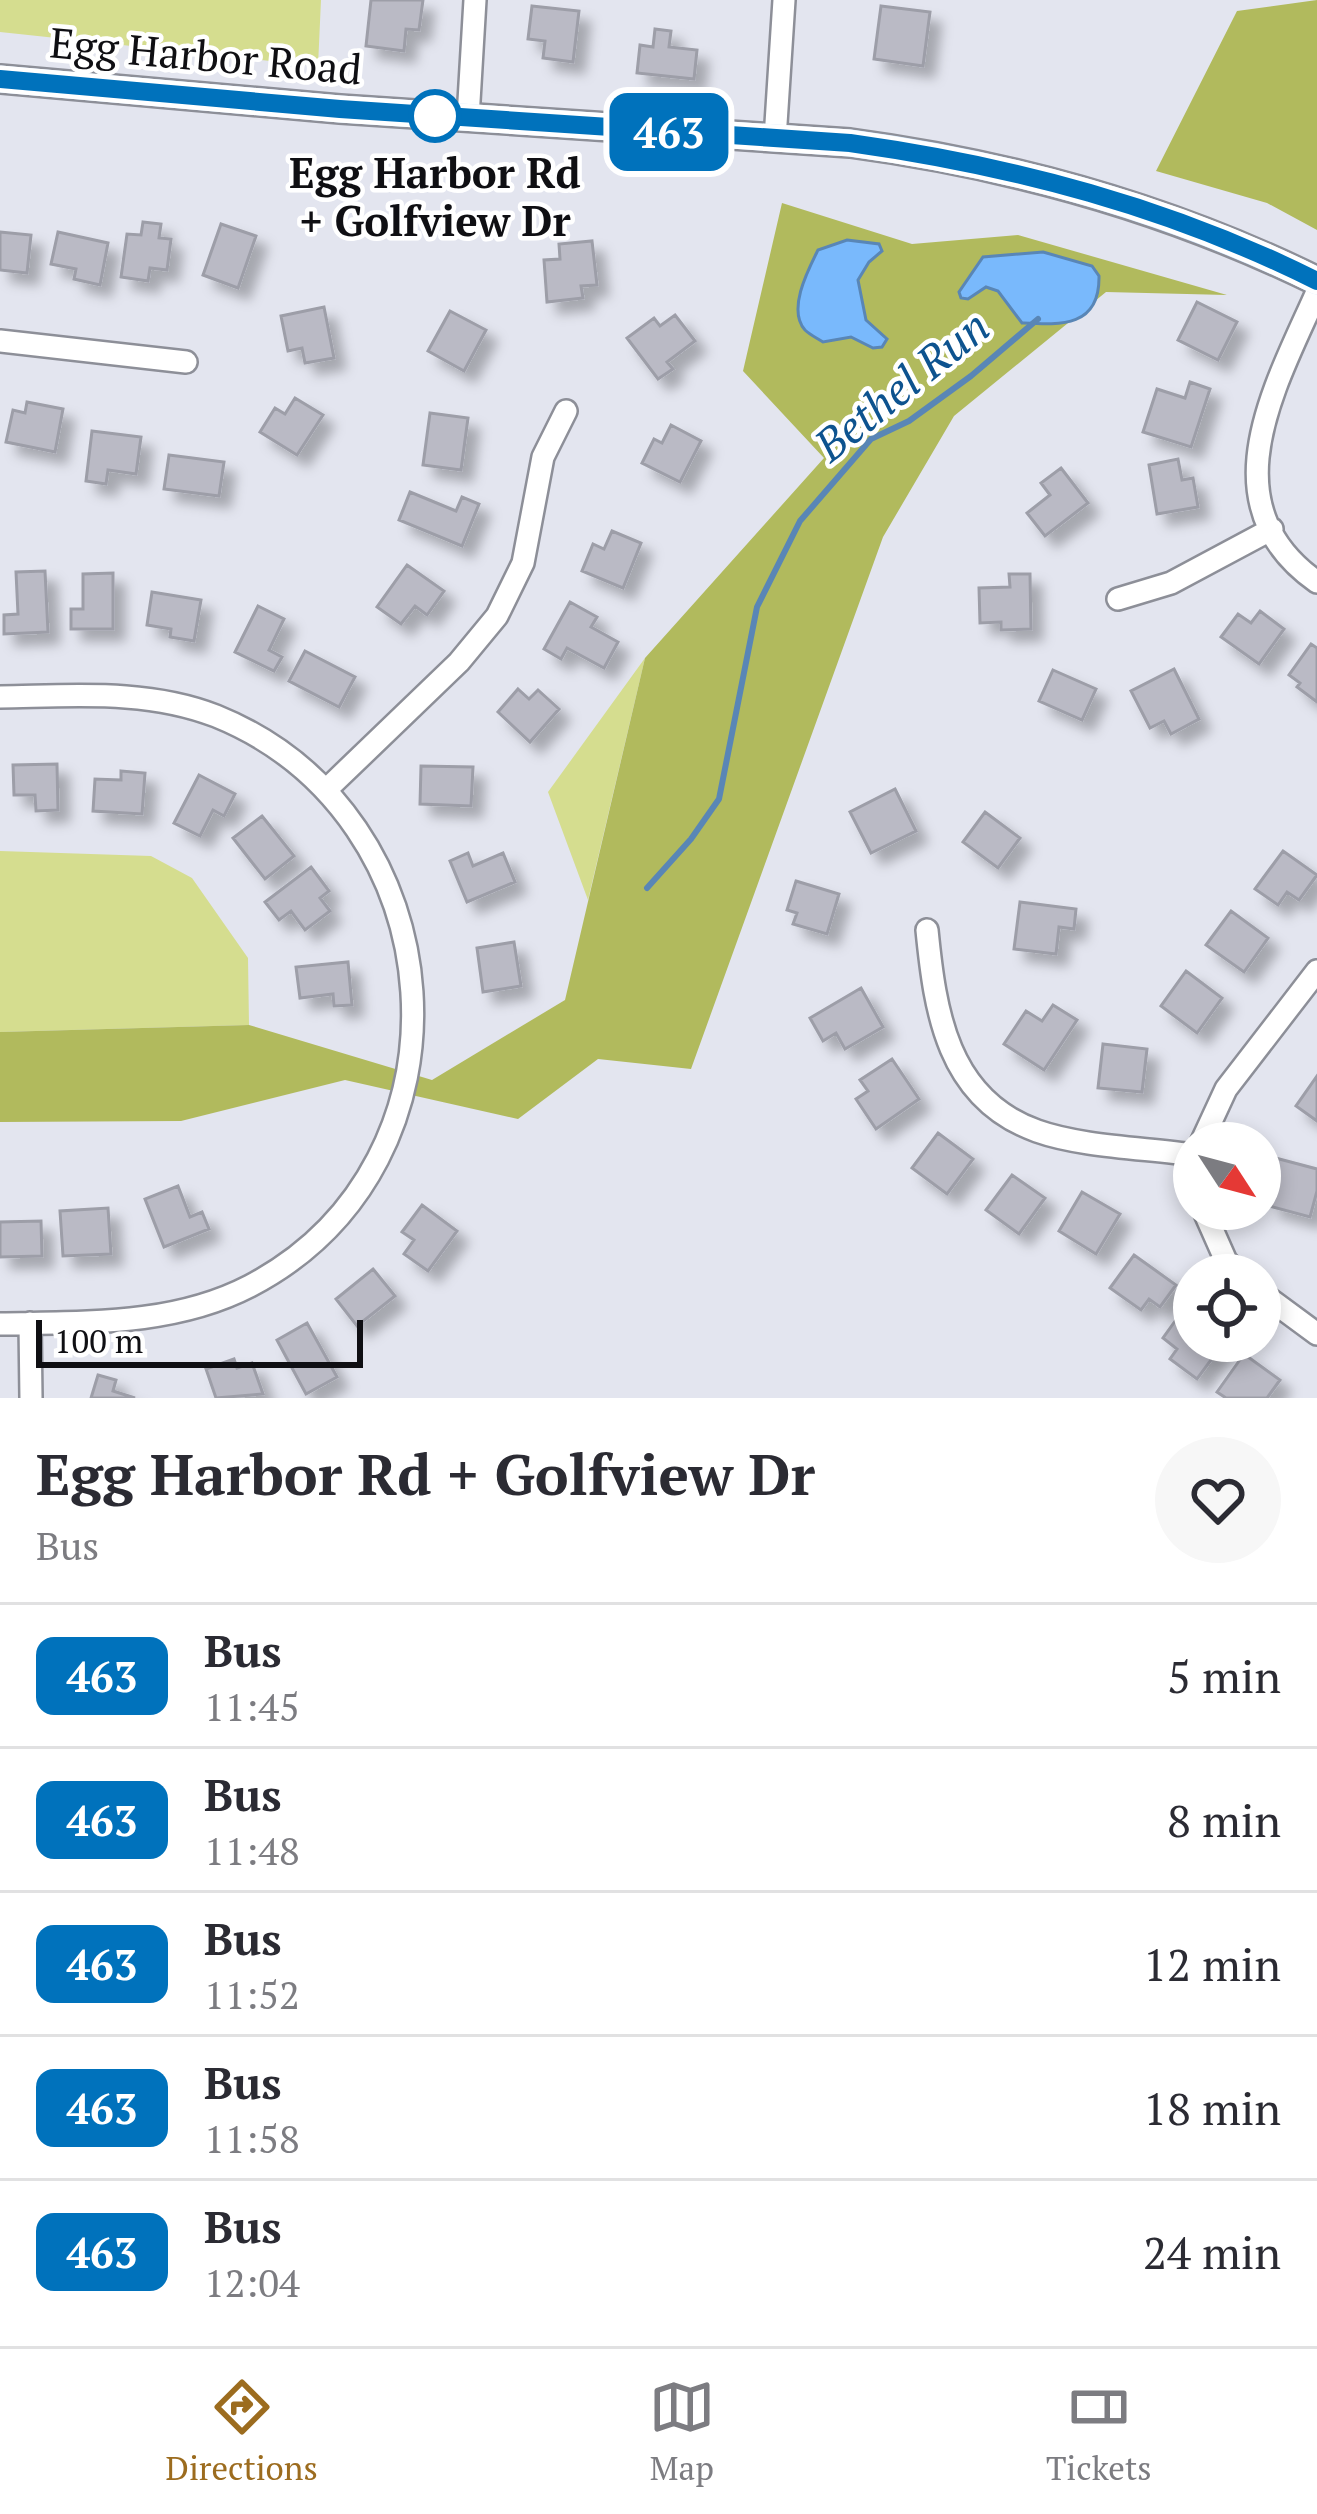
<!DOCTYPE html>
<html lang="en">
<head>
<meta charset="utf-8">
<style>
	body { margin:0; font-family:"PT Serif",serif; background:#f7f7f7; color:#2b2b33; height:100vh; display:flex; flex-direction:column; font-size:45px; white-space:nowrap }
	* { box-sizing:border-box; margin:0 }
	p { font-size:39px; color:#7c7c81 }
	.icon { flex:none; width:66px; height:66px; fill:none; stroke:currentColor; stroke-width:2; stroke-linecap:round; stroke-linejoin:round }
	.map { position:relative; height:1398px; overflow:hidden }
	.details { display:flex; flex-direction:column; background:#fff; flex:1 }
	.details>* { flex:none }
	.badge { padding:0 24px; border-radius:18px; font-size:42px; line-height:78px }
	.needle { width:78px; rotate:126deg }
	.buttons { position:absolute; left:1173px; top:1122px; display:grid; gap:24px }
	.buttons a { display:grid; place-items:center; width:108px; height:108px; border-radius:50%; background:#fff; box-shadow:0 6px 18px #0003; font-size:60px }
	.scale { position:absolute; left:36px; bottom:30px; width:327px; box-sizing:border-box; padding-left:12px; border:6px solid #0f0f13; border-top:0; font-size:33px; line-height:42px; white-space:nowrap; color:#0f0f13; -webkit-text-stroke:9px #fff; paint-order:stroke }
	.map>.badge { position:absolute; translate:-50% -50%; box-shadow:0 0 0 6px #fff }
	.round { display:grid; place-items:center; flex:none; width:126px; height:126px; border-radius:63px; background:#f7f7f7 }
	.head { display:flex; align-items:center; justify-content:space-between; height:204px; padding:0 36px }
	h1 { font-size:57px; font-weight:700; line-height:90px }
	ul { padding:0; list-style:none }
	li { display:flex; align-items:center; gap:36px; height:144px; padding:0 36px; border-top:3px solid #e1e1e2 }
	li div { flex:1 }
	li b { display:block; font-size:45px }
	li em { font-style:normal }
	li .badge { min-width:132px; font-weight:700; text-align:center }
	.menu { display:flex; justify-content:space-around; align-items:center; height:168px; border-top:3px solid #e1e1e2; background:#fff; font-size:33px; color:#7c7c81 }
	.menu a { display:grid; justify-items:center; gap:6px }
	.menu .on { color:#9c6c1f }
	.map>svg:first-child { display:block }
	.green { fill:#d5dd8f }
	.forest { fill:#b1ba5d }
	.water { fill:#79b9fc; stroke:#5986b6; stroke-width:3 }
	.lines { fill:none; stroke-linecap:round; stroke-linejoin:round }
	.stream { stroke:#5986b6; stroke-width:6 }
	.building { fill:#babac5; stroke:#9d9ea8; stroke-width:3; filter:url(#shadow) }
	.minor-casing { stroke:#8d8f98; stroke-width:26 }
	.secondary-casing { stroke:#8d8f98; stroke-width:32 }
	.minor { stroke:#fff; stroke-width:21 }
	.secondary { stroke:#d0e4fa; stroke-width:27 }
	.line-casing { stroke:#fff; stroke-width:27 }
	.line { stroke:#0072bc; stroke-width:18 }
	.stop-dot { fill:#fff; stroke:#0072bc; stroke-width:6 }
	.labels { text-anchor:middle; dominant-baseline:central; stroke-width:9; stroke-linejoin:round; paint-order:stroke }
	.street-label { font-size:42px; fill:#0f0f13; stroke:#fff }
	.stop-label { font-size:42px; font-weight:bold; fill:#0f0f13; stroke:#fff }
	.water-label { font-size:45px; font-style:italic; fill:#0d538f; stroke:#fff }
</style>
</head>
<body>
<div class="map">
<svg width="1317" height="1398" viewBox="0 0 1317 1398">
	<defs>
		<filter id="shadow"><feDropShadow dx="11" dy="11" stdDeviation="6" flood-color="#0004"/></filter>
	</defs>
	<rect width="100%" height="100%" fill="#e3e5ef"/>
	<path class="green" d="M0,0H321L318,66L0,32Z
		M645,658L588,900L548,792Z
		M0,851L151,856L192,878L248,958L249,1025L0,1032Z"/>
	<path class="forest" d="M1317,0V230L1267,203L1156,171L1237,11Z
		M782,203L912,244L1018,235L1227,295L1106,292L954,416L883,537L691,1069L598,1059L518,1119L345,1080L181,1121L0,1122V1032L249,1025L432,1080L565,1000L645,658L824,458L743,371Z"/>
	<path class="water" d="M847,240L879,244L882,251L869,262L858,280L866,320L887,339L882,347L873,348L851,337L823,342C817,338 810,335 805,330C787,310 808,270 818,250Z
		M1043,252L1092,266L1099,276C1100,328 1060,325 1022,323L998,291L986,287L968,299L961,298L959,292L983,257Z"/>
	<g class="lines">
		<path class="stream" d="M647,888L691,839L719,799L757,607L800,521L871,439L909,421L971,376L1038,319"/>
	</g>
	<path class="building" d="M371,0H423L419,30L406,29L404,51L366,46Z
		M532,6L579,11L573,62L543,58L545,41L528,39Z
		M881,6L930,12L923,66L874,59Z
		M655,29L671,31L669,47L697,50L694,79L637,73L640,45L653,47Z
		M143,222L161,224L159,238L171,239L167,270L150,268L148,281L121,277L127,234L141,235Z
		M221,224L256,236L238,288L203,275Z
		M0,232L31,235L27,273L0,270Z
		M58,232L108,243L100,285L74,279L76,269L51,264Z
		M592,241L597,285L581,286L583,298L547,302L544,260L560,259L559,244Z
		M1197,302L1237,322L1218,360L1178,340Z
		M324,307L334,358L305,363L302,348L288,351L281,316Z
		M450,311L486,330L464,371L428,351Z
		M675,315L695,341L667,362L673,369L658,379L627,338L654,318L660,326Z
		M1190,382L1210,389L1191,447L1143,432L1157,389L1185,398Z
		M295,398L323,415L297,455L260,432L275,408L285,414Z
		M27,402L63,409L55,452L6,442L13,410L25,413Z
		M430,413L468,418L461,470L423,465Z
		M671,425L701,441L680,482L642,463L654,439L662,443Z
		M92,431L141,437L136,474L108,470L106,484L86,481Z
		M169,455L224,462L219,496L164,489Z
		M1178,459L1182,480L1193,478L1198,507L1157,514L1149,465Z
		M1061,468L1088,503L1045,536L1027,513L1050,495L1041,483Z
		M410,492L456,511L462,497L479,504L462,546L399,520Z
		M612,531L641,543L623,588L582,571L593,544L604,549Z
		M407,565L444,591L427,615L415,606L401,624L377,607Z
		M45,571L48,632L4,634V615L18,614L16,572Z
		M113,573V629H71V609H83V574Z
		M1009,574H1030L1031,629L1001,630V622L980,623L979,588L1010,587Z
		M152,592L201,600L194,641L170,637L171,629L147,625Z
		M570,602L597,617L591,627L618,642L604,668L567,648L561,659L544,649Z
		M258,606L284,619L269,650L282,657L274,671L235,652Z
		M1260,611L1284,629L1259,664L1221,637L1238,614L1251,623Z
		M1311,644L1317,648V702L1297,687L1300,683L1289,675Z
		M305,651L355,677L339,707L289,681Z
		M1174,669L1199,719L1171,734L1164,721L1150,728L1131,691Z
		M1053,670L1096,689L1082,720L1039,701Z
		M518,689L529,699L538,690L559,709L530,742L498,712Z
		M57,764L58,810L36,811L35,795H14L13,765Z
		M421,766L473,767L471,806L420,804Z
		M121,771L145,773L142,814L93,811L95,779L121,780Z
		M199,775L235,794L224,816L213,810L200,836L174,823Z
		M895,789L916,831L871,853L850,812Z
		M985,812L1020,838L998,868L963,842Z
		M262,816L294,856L265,879L233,838Z
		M1283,851L1317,875L1299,900L1287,892L1278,905L1255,889Z
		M468,853L473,866L503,853L515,882L467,902L450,861Z
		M311,867L329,891L320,898L330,911L305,930L291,911L279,920L265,902Z
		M796,881L839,894L827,934L793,924L797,913L787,910Z
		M1020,902L1076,909L1074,929L1059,927L1056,954L1014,949Z
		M1231,911L1268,938L1244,972L1206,945Z
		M514,942L521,986L483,992L477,948Z
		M348,962L352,1005L334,1006L333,994L300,998L296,967Z
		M1186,971L1222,998L1197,1033L1161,1006Z
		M861,988L883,1027L845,1049L836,1033L823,1041L810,1018Z
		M1053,1005L1077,1020L1044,1070L1004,1044L1026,1011L1042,1021Z
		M1103,1044L1147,1049L1142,1092L1098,1088Z
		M892,1059L919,1099L876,1129L856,1099L868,1091L860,1080Z
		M1317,1076V1121L1296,1106Z
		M938,1133L973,1159L947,1194L912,1168Z
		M1268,1156L1317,1169V1191L1310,1217L1269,1206L1273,1193L1260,1189Z
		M1012,1175L1045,1198L1019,1234L986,1210Z
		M178,1186L190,1217L202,1212L209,1229L164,1247L145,1199Z
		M1082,1192L1120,1214L1096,1254L1059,1231Z
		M422,1205L457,1231L428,1271L404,1254L414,1240L402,1232Z
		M108,1208L111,1254L63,1256L60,1211Z
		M41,1221L42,1256L0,1257V1222Z
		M1134,1255L1176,1285L1160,1307L1149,1299L1141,1310L1110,1288Z
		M373,1269L395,1296L357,1326L336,1299Z
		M1183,1310L1194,1318V1341H1225L1197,1379L1170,1359L1177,1349L1163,1338Z
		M307,1323L337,1377L306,1394L277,1340Z
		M1244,1354L1280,1380L1267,1398H1226L1217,1392Z
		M234,1359L237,1368L252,1363L263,1394L216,1398L206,1369Z
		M98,1375L116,1380L113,1391L135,1398H91Z"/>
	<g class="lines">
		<defs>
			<path id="minor" d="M468,118L475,0
				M775,139L784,0
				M1317,292C1276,385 1206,504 1317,582
				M0,341L186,362
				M1118,599L1171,583L1272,529
				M0,697C73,696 147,689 216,716C458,814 485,1163 250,1286C173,1326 85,1322 0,1324
				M326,790L459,662L497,616L523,563L543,457L566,411
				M927,930C935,1011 947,1099 1037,1131C1082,1147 1146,1148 1194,1155
				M1201,1143L1226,1089L1317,971
				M1203,1209L1226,1261L1240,1275
				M1260,1292L1317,1334
				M30,1323L31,1398"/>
			<path id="secondary" d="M0,79L340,109L850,143C1014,165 1168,208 1317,281"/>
		</defs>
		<use href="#minor" class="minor-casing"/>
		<use href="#secondary" class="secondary-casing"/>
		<use href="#minor" class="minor"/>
		<use href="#secondary" class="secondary"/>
	</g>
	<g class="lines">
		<defs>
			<path id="line" d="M0,79L340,109L850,143C1014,166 1169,207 1317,281"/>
		</defs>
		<use href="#line" class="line-casing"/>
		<use href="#line" class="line"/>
	</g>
	<circle class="stop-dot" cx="435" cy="116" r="24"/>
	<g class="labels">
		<g class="street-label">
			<text transform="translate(206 55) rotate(5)">Egg Harbor Road</text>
		</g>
		<g class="stop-label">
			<text x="435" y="172">Egg Harbor Rd<tspan x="435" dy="48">+ Golfview Dr</tspan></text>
		</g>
		<g class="water-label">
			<text transform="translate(901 385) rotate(-39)">Bethel Run</text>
		</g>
	</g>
</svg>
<div class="buttons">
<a><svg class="needle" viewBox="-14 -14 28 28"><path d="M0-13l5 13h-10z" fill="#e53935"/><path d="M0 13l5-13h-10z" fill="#7c7c81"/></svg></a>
<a><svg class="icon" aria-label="locate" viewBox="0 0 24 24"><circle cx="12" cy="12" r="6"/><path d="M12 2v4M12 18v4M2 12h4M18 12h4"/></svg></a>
</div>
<div class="scale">100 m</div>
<b class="badge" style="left:669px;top:132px;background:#0072bc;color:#fff">463</b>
</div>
<section class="details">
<div class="head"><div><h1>Egg Harbor Rd + Golfview Dr</h1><p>Bus</p></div><a class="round"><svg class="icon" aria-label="heart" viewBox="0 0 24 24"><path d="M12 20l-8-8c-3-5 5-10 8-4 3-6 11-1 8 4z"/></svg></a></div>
<ul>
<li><span class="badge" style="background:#0072bc;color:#fff">463</span><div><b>Bus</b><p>11:45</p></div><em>5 min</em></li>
<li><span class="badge" style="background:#0072bc;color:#fff">463</span><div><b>Bus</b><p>11:48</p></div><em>8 min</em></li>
<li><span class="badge" style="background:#0072bc;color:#fff">463</span><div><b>Bus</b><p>11:52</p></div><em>12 min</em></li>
<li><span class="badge" style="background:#0072bc;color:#fff">463</span><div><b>Bus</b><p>11:58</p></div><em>18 min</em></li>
<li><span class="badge" style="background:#0072bc;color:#fff">463</span><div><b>Bus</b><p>12:04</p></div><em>24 min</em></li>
</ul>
</section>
<nav class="menu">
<a class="on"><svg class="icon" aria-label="directions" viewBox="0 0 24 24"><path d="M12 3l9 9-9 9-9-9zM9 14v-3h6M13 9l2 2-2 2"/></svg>Directions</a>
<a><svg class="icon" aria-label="map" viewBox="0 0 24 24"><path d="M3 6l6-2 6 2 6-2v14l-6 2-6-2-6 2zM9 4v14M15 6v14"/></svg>Map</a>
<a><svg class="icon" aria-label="tickets" viewBox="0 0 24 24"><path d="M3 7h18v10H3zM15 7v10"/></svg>Tickets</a>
</nav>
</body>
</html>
